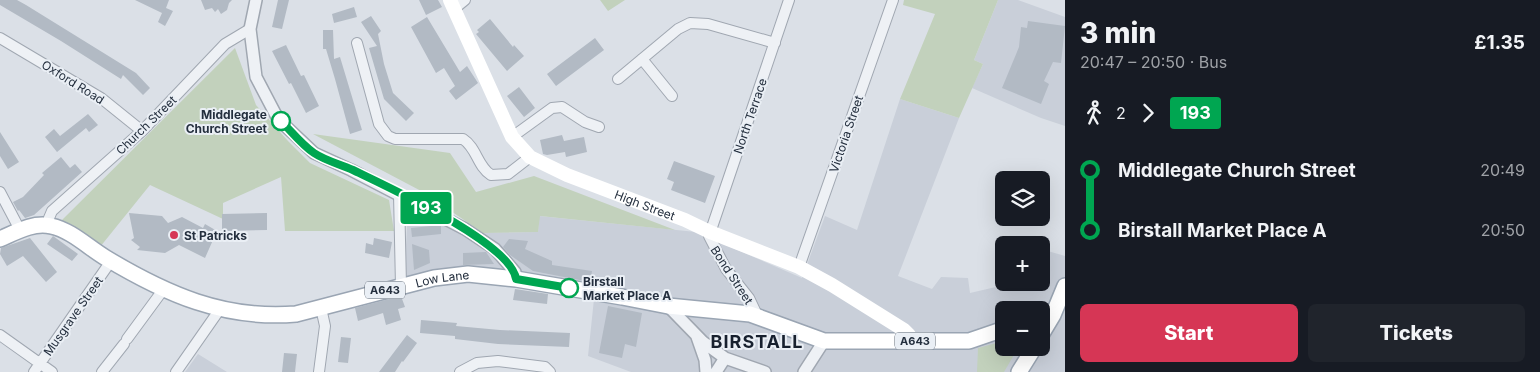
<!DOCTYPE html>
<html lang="en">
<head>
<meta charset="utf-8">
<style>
	body { margin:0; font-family:Inter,sans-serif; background:#20242c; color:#f1f3f6; height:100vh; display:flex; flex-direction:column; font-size:19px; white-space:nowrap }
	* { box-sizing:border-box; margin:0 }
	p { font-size:16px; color:#9ea1a6 }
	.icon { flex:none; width:28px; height:28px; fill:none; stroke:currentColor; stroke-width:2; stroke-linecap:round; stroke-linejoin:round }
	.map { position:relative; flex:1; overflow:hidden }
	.side { display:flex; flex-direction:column; background:#171b24; width:475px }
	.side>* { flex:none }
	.badge { padding:0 10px; border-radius:4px; font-size:18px; line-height:32px }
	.tools { position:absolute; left:995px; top:171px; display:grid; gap:10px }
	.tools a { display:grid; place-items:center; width:55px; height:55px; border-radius:8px; background:#171b24; box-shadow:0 5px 20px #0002; font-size:25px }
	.map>.badge { position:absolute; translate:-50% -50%; box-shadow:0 0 0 2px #fff }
	.legs { display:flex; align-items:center; gap:8px; height:55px; padding:0 15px; font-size:16px }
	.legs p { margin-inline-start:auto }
	.summary { display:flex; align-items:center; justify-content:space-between; height:85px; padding:0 15px }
	h1 { font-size:28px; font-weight:800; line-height:38px }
	.button { display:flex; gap:10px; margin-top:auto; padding:10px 15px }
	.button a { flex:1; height:58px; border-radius:8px; background:#d63655; color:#fff; font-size:20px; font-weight:800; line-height:58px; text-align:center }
	.button a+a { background:#20242c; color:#f1f3f6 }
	ul { padding:0 15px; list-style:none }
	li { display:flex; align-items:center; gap:18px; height:60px; font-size:19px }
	li i { display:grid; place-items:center; width:8px; height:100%; margin:0 6px; background:currentColor }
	li i::after { content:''; width:12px; height:12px; margin:-6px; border:4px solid; border-radius:50%; background:#171b24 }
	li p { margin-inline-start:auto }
	li:first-child i { background:linear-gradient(#0000 50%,currentColor 0) }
	li:last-child i { background:linear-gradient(currentColor 50%,#0000 0) }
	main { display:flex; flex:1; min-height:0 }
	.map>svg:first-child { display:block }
	.built { fill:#c9cfd9; fill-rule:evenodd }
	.green { fill:#c2d1bc }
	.building { fill:#b2bac4 }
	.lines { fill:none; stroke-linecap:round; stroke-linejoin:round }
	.minor-casing { stroke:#a0a7b1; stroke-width:12 }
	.tertiary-casing { stroke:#a0a7b1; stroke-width:14 }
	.primary-casing { stroke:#9aa5b3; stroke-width:18 }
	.minor { stroke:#eef1f5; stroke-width:10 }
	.tertiary { stroke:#eef1f5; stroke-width:11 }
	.secondary { stroke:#fff; stroke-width:14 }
	.primary { stroke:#fff; stroke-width:15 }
	.line-1-casing { stroke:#fff; stroke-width:11 }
	.line-1 { stroke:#00a651; stroke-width:8 }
	.stop-1-dot { fill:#fff; stroke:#00a651; stroke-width:2.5 }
	.poi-dot { fill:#d63655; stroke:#eaeff5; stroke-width:2 }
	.labels { text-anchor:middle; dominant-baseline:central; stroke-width:4; stroke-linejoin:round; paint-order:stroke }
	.shield { fill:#eaeff5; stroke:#5f6975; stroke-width:1 }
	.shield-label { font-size:11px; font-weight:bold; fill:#242f3e }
	.street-label { font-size:12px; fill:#242f3e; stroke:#eaeff5 }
	.stop-label { font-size:12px; font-weight:bold; fill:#242f3e; stroke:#eaeff5; text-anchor:end }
	.poi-label { font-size:12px; font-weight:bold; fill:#242f3e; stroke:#eaeff5; text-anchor:start }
	.district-label { font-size:18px; font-weight:bold; letter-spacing:1px; fill:#17202e; stroke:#eaeff5 }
</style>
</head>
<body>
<main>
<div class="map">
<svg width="1065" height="372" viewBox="0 0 1065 372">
	<rect width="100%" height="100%" fill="#dbe0e7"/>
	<path class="built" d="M998,0H1018L1065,17V126L1041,118L972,88L983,64L974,60Z
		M900,99L959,118L898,276L932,289L941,277L968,278L970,293L1013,283L1041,282V249L1065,256V372H631L588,356L594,299L525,276L404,280L408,210L461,233L538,232L539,216L696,232L802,278L825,216L857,230ZM1004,310H1041V348H1004Z
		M198,354L227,372H185Z"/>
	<path class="green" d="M600,0H625L608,11Z
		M904,0H998L974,60L983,64L959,118L900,99L935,14L903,5Z
		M235,48L256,105L288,141L310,163L389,200L394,231H285L281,177L223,203V219L150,185L100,247L61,221Z
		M313,134L450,153L476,192L534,176L675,230L540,216L538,232L483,233L423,192Z
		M1004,341V348H1018L1004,372H977L978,348Z"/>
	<path class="building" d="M0,0H17L26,5L136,73L150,88L143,95L123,75L121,79L61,41L0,5Z
		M135,0H169L166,8L173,11L165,26L158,22L162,13Z
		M201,0H232L229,3L227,10L221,14L218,9L215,12L212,8L205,10Z
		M278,0H289L282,29L272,27Z
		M419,0H438L442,7L426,15Z
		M354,7L357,17L334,23L332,14Z
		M371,16L381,31L378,34L384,64L393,93L414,113L406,121L384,99L369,48L377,46L361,22Z
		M427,17L460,72L467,66L478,83L456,100L449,91L455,86L444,68L436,73L411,27Z
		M490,19L513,47L514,45L524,56L507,71L476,34L479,32L477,30Z
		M1028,21L1065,26L1061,63L1053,62L1044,81L1049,84L1041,104L1002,88L1019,47L1021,27L1027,28Z
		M323,30H333L334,59L340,57L362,130L350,134L335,79L326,49H323Z
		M595,38L604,50L556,86L547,74Z
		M286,45L301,76L304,75L319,106L306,113L291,83L289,84L272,51Z
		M519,87L535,108L524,117L507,96Z
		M88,114L98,125L89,132L86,128L57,152L45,137L54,129L60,136Z
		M0,132L19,162L8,169L0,156Z
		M562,135L564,141L584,137L587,152L566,157L565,152L547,155L543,154L540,140Z
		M61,157L70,168L75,164L82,172L34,215L25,218L19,210L18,211L13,202L23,197L44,175L42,173Z
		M674,161L715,176L705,203L671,190L674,182L667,179Z
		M129,213L162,216L168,223L182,217L203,228L205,224L217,231L205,258L179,245L165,253L137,250L140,247L131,240L134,238Z
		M267,213V230L222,231V214Z
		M441,225V234L412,237L411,228Z
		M53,236L78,254L72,261L47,244Z
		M30,238L57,272L46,282L23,256L7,266L0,254L1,248Z
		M374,238L392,242L389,258L365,253L366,243L373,245Z
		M509,239L528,241L525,249L552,261V265L592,271L590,282L533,271L510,255L503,247Z
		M412,244L429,250L430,263L414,270Z
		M486,252L494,264L463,265V253Z
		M515,289L548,294L547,304L513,300Z
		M401,296L405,307L398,309L401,320L386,325L383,313L358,321L355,308Z
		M608,306L642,313L636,347L625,344L622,358L599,353Z
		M421,320L457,323L456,326L500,330L570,333L569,347L498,344L455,339V336L420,333Z
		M407,335L417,343L403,362L402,361L395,372H379Z
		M341,337L351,338L348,363L338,362Z
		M284,353L297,354L295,372H282Z"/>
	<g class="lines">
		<defs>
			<path id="minor" d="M454,9L465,0
				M0,38L101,98L142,131
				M357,43L379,124L388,136L395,139H463C477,148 477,166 491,175L508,174L530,157
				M642,59L672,96
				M618,79L678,29L690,23L708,24L775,43
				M512,137L552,108L562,107L585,122L599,127
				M0,192L20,230
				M399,194L401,286
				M48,225L49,218L52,211L142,131L225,44L250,29
				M799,267L893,0
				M758,317L749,298L726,269L709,236L789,0
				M0,335L52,372
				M127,339L163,290
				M34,372L111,261
				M102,372L124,344
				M176,372L220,309
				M319,372L325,326L321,308
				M460,372L477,363L498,361L545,367L550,372"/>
			<path id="tertiary" d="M256,0L250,29L256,77L278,119L314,153L351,170L465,229L495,249L515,272L516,279
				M668,306L703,342L725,358L765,372
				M697,337L705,360L706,372
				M716,372L725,358
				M804,372L824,341"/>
			<g id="primary">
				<path id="s2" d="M0,239C16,232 33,222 51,226C71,230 89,248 106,258C166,294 224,320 296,314L434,278L468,274L516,279L622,297L668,306L750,314L824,341H969L1004,329"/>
				<path d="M1041,335L1053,315L1065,286"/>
				<path d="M1019,372L1034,348"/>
			</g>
		</defs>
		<use href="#minor" class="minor-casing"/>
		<use href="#tertiary" class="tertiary-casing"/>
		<use href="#primary" class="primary-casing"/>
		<use href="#minor" class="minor"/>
		<use href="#tertiary" class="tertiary"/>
		<path class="secondary" id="s1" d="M450,0L512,137L530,157L567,175L685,220L710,232L799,267L832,285L904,330L909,335L910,341"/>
		<use href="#primary" class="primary"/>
	</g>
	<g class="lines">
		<defs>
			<path id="line-1" d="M281,121C291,131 302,145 314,153C326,161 340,164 353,170C386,186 511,243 516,279L569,288"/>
		</defs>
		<use href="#line-1" class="line-1-casing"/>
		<use href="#line-1" class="line-1"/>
	</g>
	<g class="stop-1-dot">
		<circle cx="281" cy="121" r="9"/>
		<circle cx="569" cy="288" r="9"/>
	</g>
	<circle class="poi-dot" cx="174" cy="235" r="5"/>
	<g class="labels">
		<g class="shield">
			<rect x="365" y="281.5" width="40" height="17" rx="4"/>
			<rect x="895" y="332.5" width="40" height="17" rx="4"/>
		</g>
		<g class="shield-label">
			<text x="385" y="290">A643</text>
			<text x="915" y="341">A643</text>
		</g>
		<g class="street-label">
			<text transform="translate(73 82) rotate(32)">Oxford Road</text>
			<text transform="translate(750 116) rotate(-71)">North Terrace</text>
			<text transform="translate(146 125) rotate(-44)">Church Street</text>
			<text transform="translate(846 134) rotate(-71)">Victoria Street</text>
			<text stroke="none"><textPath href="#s1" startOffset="302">High Street</textPath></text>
			<text transform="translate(732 275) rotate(57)">Bond Street</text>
			<text stroke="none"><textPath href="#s2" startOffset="470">Low Lane</textPath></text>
			<text transform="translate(73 316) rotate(-55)">Musgrave Street</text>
		</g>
		<g class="stop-label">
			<text x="267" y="114">Middlegate<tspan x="267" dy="14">Church Street</tspan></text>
			<text x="583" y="281" text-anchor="start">Birstall<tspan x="583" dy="14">Market Place A</tspan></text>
		</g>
		<g class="poi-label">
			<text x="184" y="235">St Patricks</text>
		</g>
		<g class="district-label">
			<text x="757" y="341">BIRSTALL</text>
		</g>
	</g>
</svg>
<div class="tools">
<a><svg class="icon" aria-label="layers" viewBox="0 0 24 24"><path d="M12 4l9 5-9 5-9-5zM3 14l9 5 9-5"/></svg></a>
<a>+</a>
<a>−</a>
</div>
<b class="badge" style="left:426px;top:208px;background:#00a651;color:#fff">193</b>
</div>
<section class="side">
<div class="summary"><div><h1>3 min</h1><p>20:47 – 20:50 · Bus</p></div><b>£1.35</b></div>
<div class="legs"><svg class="icon" aria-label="walk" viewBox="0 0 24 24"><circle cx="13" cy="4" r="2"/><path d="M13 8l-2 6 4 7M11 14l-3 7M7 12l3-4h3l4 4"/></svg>2<svg class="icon" aria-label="forward" viewBox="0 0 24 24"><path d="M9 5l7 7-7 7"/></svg><b class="badge" style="background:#00a651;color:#fff">193</b></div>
<ul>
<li><i style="color:#00a651"></i><b>Middlegate Church Street</b><p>20:49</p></li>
<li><i style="color:#00a651"></i><b>Birstall Market Place A</b><p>20:50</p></li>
</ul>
<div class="button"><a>Start</a><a>Tickets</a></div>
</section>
</main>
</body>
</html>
